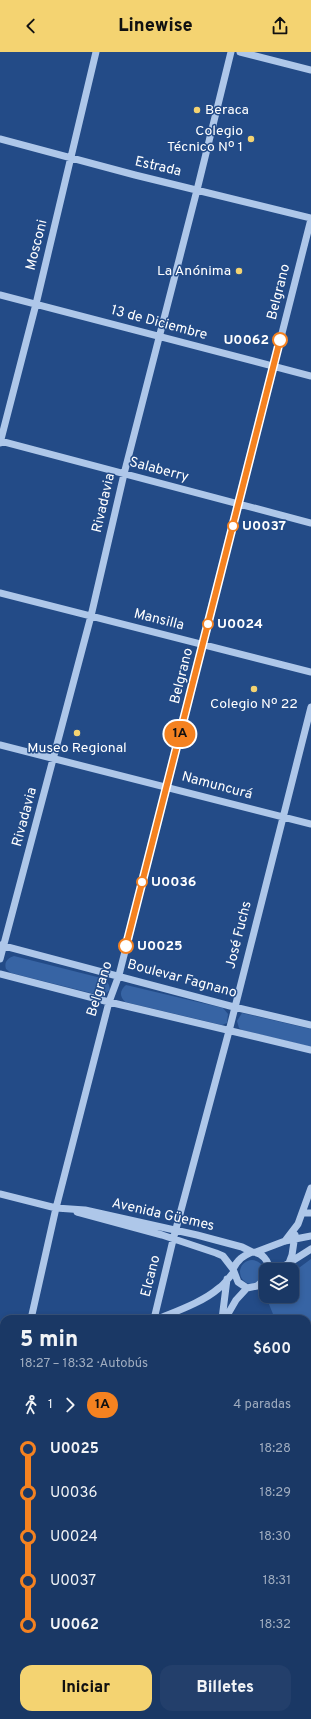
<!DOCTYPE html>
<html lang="es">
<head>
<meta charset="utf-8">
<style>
	body { margin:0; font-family:Overpass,sans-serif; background:#233f6b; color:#f1f3f6; height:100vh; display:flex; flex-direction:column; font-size:15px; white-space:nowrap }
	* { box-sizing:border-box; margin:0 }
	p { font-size:13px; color:#9facbf }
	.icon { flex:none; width:22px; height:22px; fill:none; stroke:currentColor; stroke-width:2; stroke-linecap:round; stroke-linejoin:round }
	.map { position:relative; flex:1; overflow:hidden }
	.side { position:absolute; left:0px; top:1263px; width:311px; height:404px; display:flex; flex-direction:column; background:#1a3865; border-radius:12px 12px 0 0; box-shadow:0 2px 6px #0003,0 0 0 1px #385279 }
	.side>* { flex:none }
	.badge { padding:0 8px; border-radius:13px; font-size:14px; line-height:26px }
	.fabs { position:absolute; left:259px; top:1211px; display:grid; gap:8px }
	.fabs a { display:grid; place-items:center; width:40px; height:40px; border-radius:8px; background:#1a3865; box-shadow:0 2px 6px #0003,0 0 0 1px #385279; font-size:20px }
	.map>.badge { position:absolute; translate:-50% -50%; box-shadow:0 0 0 2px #fff }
	.legs { display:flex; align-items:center; gap:6px; height:44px; padding:0 20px; font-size:13px }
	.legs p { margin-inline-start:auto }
	.overview { display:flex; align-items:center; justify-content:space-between; height:68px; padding:0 20px }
	h1 { font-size:22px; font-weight:800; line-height:30px }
	.primary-button { display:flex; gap:8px; margin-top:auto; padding:8px 20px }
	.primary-button a { flex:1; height:46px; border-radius:12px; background:#f4d371; color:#111; font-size:16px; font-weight:800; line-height:46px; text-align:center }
	.primary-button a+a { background:#233f6b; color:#f1f3f6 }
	ul { padding:0 20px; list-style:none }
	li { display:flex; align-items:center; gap:14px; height:44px; font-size:15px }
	li i { display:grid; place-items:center; width:6px; height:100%; margin:0 5px; background:currentColor }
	li i::after { content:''; width:10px; height:10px; margin:-5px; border:3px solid; border-radius:50%; background:#1a3865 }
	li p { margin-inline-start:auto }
	li:first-child i { background:linear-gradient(#0000 50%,currentColor 0) }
	li:last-child i { background:linear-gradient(currentColor 50%,#0000 0) }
	header { display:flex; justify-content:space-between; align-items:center; height:52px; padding:0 20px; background:#f4d371; color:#111; font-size:18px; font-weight:800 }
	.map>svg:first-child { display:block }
	.green { fill:#3764a4 }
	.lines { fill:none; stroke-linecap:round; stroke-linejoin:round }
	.minor { stroke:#aec7e9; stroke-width:7 }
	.line-1-casing { stroke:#fff; stroke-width:9 }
	.line-1 { stroke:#f58220; stroke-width:6 }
	.poi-dot { fill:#f4d371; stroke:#234b87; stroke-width:1.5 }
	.stop-1-dot { fill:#fff; stroke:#f58220; stroke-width:2 }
	.labels { text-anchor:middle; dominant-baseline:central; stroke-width:3; stroke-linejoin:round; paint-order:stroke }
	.poi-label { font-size:14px; fill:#fff; stroke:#234b87; text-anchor:end }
	.street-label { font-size:14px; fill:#fff; stroke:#234b87 }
	.stop-label { font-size:14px; font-weight:bold; fill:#fff; stroke:#234b87; text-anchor:start }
</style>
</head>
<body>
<header><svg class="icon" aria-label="back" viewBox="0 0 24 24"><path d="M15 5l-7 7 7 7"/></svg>Linewise<svg class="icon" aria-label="share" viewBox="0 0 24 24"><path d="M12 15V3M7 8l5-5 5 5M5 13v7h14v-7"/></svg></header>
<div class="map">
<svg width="311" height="1667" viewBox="0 0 311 1667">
	<rect width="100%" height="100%" fill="#234b87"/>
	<path class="green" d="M14,904L105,927L109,933L110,938L104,943H99L11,921L6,917C4,911 7,906 14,904Z
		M126,933L223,956L228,962L227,971L222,973L125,950C119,944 120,938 126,933Z
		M242,961L311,977V995L242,978L239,976L237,969Z
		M311,1207V1324L307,1326V1267H275L264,1240L266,1239V1244H292V1221Z
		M240 1220a12 12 0 1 1 24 0a12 12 0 1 1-24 0Z"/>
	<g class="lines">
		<path class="minor" d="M240,0L311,18
			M0,87L135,123L311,166
			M0,243L311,324
			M0,389L311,471
			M0,391L36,252L96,0
			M0,541L311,620
			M0,693L311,772
			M0,893L234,955L311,973
			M0,907L91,564L124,422L197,138L231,0
			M0,922L109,950L311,998
			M0,1142L56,1156L85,1158L197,1183L242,1195L252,1200
			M77,1160L162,1183L216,1201L223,1204L233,1217
			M302,1161H311
			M285,1189L298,1172L311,1136
			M256,1200L285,1189L311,1184
			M289,1211L292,1203L295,1183
			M278,1218L311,1197
			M266,1226L257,1234L247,1236L238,1230L233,1217C238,1207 243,1204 252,1200C262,1200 269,1209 269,1218
			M31,1267L56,1156L109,950L119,923L311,167
			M154,1267L173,1188L229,979L311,655
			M158,1267C177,1259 203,1250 219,1236C225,1232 229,1225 234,1220
			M222,1267L227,1227
			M225,1267L236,1248L247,1236
			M0,1318L4,1317
			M307,1336L311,1331
			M0,1372H4
			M307,1415H311
			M0,1416L4,1408
			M0,1455L4,1462
			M307,1493L311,1492
			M0,1503L4,1507
			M0,1553L4,1556
			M307,1558L311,1561
			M307,1584L311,1581
			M0,1612L4,1617
			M48,1663L52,1667
			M271,1663L272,1667
			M135,1667L137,1663
			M209,1667L213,1663"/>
	</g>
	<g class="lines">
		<defs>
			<path id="line-1" d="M126,894L280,288"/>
		</defs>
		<use href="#line-1" class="line-1-casing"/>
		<use href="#line-1" class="line-1"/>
	</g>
	<g class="poi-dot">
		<circle cx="197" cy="58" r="4"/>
		<circle cx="251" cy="87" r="4"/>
		<circle cx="239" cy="219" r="4"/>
		<circle cx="254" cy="637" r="4"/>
		<circle cx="77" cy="681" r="4"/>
	</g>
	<g class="stop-1-dot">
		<circle cx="280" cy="288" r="7"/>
		<circle cx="233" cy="474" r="5"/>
		<circle cx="208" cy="572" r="5"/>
		<circle cx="142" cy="830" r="5"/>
		<circle cx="126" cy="894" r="7"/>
	</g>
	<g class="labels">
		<g class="poi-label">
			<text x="205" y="58" text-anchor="start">Beraca</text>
			<text x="243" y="79">Colegio<tspan x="243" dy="16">Técnico Nº 1</tspan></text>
			<text x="231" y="219">La Anónima</text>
			<text x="254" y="652" text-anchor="middle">Colegio Nº 22</text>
			<text x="77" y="696" text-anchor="middle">Museo Regional</text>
		</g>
		<g class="street-label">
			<text transform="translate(158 115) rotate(13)">Estrada</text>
			<text transform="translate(37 193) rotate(-76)">Mosconi</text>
			<text transform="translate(279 240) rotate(-76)">Belgrano</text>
			<text transform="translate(159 271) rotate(15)">13 de Diciembre</text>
			<text transform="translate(159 418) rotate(15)">Salaberry</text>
			<text transform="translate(104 451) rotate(-77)">Rivadavia</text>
			<text transform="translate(159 568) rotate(14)">Mansilla</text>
			<text transform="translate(182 624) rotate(-76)">Belgrano</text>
			<text transform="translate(217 734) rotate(15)">Namuncurá</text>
			<text transform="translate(25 765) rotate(-75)">Rivadavia</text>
			<text transform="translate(239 883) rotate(-76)">José Fuchs</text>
			<text transform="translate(182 927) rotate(15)">Boulevar Fagnano</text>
			<text transform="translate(100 937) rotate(-73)">Belgrano</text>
			<text transform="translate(163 1163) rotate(13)">Avenida Güemes</text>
			<text transform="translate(151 1224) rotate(-76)">Elcano</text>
		</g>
		<g class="stop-label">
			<text x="269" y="288" text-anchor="end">U0062</text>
			<text x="242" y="474">U0037</text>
			<text x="217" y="572">U0024</text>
			<text x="151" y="830">U0036</text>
			<text x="137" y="894">U0025</text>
		</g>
	</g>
</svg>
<div class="fabs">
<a><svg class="icon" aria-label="layers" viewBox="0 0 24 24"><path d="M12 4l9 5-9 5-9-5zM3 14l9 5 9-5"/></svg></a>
</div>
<b class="badge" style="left:180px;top:682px;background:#f58220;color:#111">1A</b>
<section class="side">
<div class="overview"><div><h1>5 min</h1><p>18:27 – 18:32 · Autobús</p></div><b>$600</b></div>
<div class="legs"><svg class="icon" aria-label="walk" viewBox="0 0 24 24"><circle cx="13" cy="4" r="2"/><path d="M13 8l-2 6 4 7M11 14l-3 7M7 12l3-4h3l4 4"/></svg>1<svg class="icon" aria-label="forward" viewBox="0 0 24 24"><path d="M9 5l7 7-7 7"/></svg><b class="badge" style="background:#f58220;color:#111">1A</b><p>4 paradas</p></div>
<ul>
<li><i style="color:#f58220"></i><b>U0025</b><p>18:28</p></li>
<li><i style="color:#f58220"></i><span>U0036</span><p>18:29</p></li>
<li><i style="color:#f58220"></i><span>U0024</span><p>18:30</p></li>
<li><i style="color:#f58220"></i><span>U0037</span><p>18:31</p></li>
<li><i style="color:#f58220"></i><b>U0062</b><p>18:32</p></li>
</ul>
<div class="primary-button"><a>Iniciar</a><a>Billetes</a></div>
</section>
</div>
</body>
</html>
